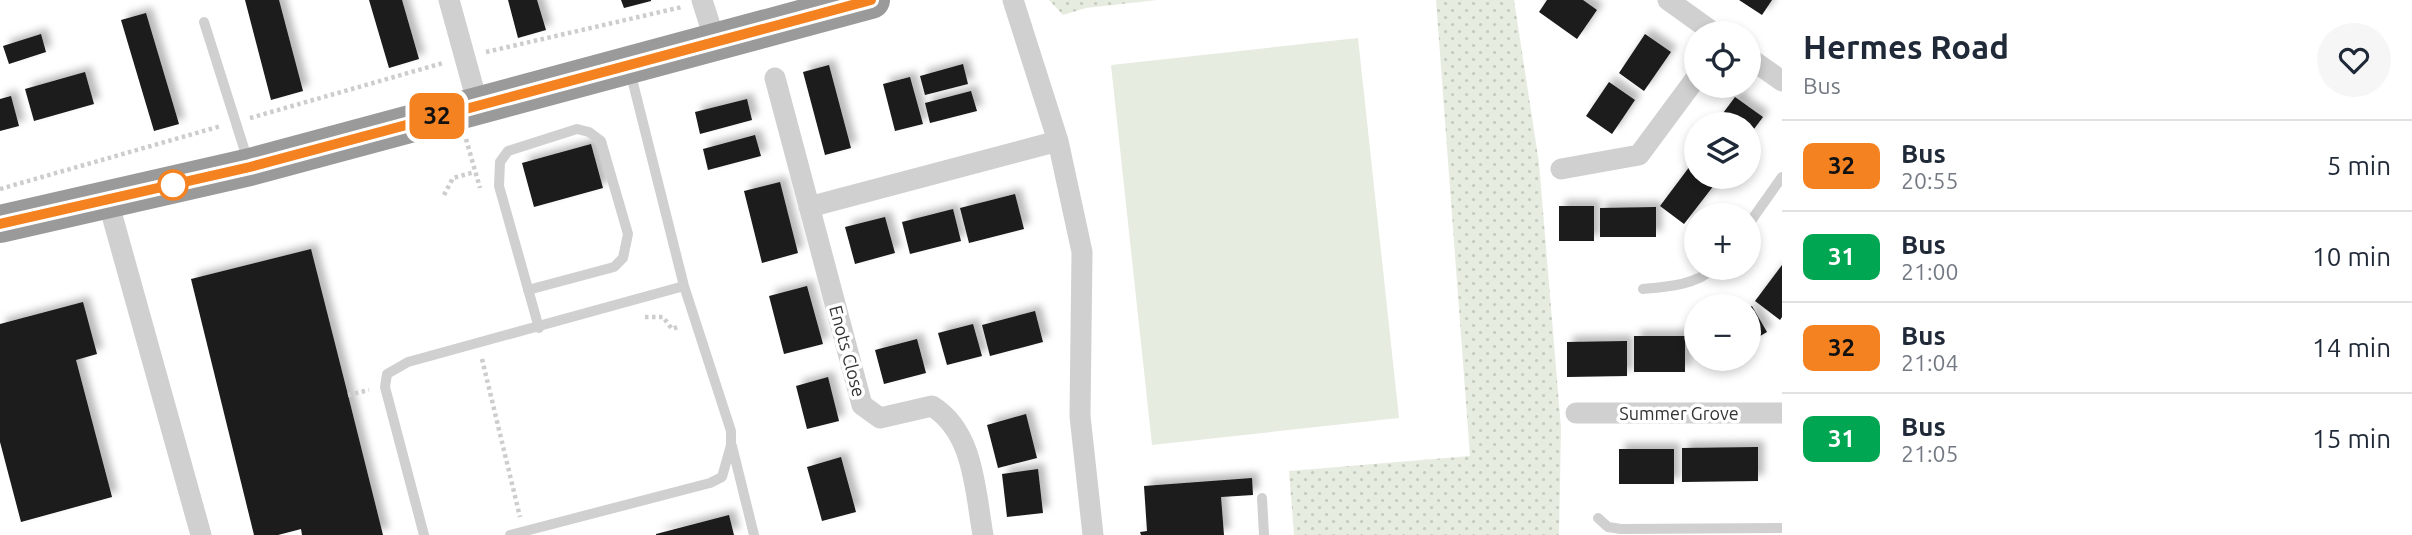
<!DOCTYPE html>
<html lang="en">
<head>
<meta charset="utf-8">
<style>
	body { margin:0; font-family:Ubuntu,sans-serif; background:#f6f6f7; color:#1f2937; height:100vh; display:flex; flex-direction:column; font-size:26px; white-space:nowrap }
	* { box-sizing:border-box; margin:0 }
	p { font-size:23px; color:#747a83 }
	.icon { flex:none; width:38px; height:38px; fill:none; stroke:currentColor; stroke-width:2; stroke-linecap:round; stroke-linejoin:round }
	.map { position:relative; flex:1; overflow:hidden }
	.side { display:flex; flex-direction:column; background:#fff; width:630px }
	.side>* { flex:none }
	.badge { padding:0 14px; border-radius:10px; font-size:24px; line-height:46px }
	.fabs { position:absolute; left:1684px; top:21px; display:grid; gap:14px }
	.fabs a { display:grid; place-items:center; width:77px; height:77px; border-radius:50%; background:#fff; box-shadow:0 4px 10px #0003; font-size:35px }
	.map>.badge { position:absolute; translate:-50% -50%; box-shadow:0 0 0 4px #fff }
	.round { display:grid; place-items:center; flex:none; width:74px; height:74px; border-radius:37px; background:#f6f6f7 }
	.head { display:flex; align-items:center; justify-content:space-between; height:119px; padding:0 21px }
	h1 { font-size:33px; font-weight:700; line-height:52px }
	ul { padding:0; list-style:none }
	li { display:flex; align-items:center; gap:21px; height:91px; padding:0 21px; border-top:2px solid #e0e1e3 }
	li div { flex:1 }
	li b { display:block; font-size:26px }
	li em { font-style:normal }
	li .badge { min-width:77px; font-weight:700; text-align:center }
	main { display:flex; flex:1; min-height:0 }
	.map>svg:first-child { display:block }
	.grass { fill:url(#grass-dots) }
	.pitch { fill:#e6ecdf }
	.building { fill:#1a1a1a; filter:url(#shadow) }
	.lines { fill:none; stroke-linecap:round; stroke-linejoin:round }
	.path { stroke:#cdcdcd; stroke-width:4.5; stroke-dasharray:3.5 3.5; stroke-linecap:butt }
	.lane { stroke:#d0d0d0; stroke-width:10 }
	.street { stroke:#d0d0d0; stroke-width:21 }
	.highway { stroke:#9a9a9a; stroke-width:38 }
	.line-casing { stroke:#fff; stroke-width:16 }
	.line { stroke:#f58220; stroke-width:10 }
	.stop-dot { fill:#fff; stroke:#f58220; stroke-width:3.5 }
	.labels { text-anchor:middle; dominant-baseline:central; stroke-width:7; stroke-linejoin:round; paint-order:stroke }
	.street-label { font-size:18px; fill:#333; stroke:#fff }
</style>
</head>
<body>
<main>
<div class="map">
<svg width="1782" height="535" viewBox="0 0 1782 535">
	<defs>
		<pattern id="grass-dots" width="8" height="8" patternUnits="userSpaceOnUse" patternTransform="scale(1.75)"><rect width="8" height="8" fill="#e6ecdf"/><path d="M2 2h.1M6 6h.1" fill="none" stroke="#c6cbc0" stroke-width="1.8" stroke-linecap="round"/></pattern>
		<filter id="shadow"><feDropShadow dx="6" dy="-6" stdDeviation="3.5" flood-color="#0004"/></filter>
	</defs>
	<rect width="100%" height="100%" fill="#fff"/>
	<path class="grass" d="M1049,0H1157L1086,8L1063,15Z
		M1436,0H1514L1539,163L1561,428L1559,535H1294L1289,471L1470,456Z"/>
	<path class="pitch" d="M1358,38L1399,418L1152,445L1111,65Z"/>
	<path class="building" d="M245,0H279L303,91L271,100Z
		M369,0H402L419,59L389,68Z
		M508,0H537L546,30L518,38Z
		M621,0H651V1L624,8Z
		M1547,0H1583L1597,10L1577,39L1539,12Z
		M1739,0H1772L1762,15Z
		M146,13L179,124L154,131L121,20Z
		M41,34L46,52L9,64L3,46Z
		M1645,34L1671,52L1644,91L1619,73Z
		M963,64L968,84L925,95L920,76Z
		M829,65L851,148L825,155L803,72Z
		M85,72L94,104L34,121L25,89Z
		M910,77L923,124L895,131L883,84Z
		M1609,82L1635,100L1612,134L1586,116Z
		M971,91L977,111L930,123L925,103Z
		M11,96L19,126L0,131V99Z
		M1735,97L1763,117L1748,137V124H1715Z
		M747,99L752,120L700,134L695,112Z
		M755,135L761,156L708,170L703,149Z
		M591,144L603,188L534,207L522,163Z
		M1693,162L1696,177H1713L1718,180L1684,224L1660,206Z
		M780,182L798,253L762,263L744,191Z
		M1015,194L1024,229L969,243L960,208Z
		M1559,206H1594V241H1559Z
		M1656,207V237H1600V208Z
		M953,209L961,241L910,254L902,222Z
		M885,217L895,253L855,264L845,227Z
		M311,249L348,395L383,535H302L301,529L278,535H254L191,279Z
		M1782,265V317L1780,320L1755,301Z
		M807,286L823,344L784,354L769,296Z
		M83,302L97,354L76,360L112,497L21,522L0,442V324Z
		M1752,306L1767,332L1748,343V308Z
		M1035,311L1043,342L990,356L982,325Z
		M973,324L982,356L947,365L938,333Z
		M1634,336H1685V372H1634Z
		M917,339L926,373L884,384L875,350Z
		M1627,341V376L1567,377V342Z
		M1702,359H1722L1707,367Z
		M828,377L839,421L807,429L796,386Z
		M1026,414L1037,458L998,468L987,425Z
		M1758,447V481L1682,482V448Z
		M1619,449H1674V484H1619Z
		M841,457L856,512L822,521L807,467Z
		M1038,469L1043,513L1007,517L1002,474Z
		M1252,478L1253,495L1221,497L1224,535H1141L1140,532L1147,531L1144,486Z
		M729,515L734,535H656V534Z"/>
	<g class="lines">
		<path class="path" d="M486,52L682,7
			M250,118L443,63
			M466,139L480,188
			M0,189L221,126
			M444,195L453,178L475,172
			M645,317H663L672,329L680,326
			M482,359L520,517
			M348,395L369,390"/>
		<path class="lane" d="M204,22L248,161
			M1748,225L1782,177
			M1643,289C1667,287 1696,285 1714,268
			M528,290L614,267L623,258L628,234L601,141L589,132L577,129L508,151L500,162L499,186L539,328
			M732,446L754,535
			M1262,498L1264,535
			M1598,518L1608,527L1621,529L1782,528
			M424,535L385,387L387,374L408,362L684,286
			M510,535L710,483L722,477L731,445V431L684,286L630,71"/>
		<path class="street" d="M449,0L478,105
			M702,0L715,41
			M1013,0L1058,141L1082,252L1080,416L1093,535
			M1668,0L1714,33
			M1748,57L1782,81
			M775,78L862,405L880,418L932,406C974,432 975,490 983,535
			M1561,169L1639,155L1696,78
			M108,201L201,535
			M809,207L1058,141
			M1576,413H1782"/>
		<path class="highway" d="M0,224L250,167L871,0"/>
	</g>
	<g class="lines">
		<defs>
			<path id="line" d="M0,224L250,167L871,0"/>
		</defs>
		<use href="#line" class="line-casing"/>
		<use href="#line" class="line"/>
	</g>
	<circle class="stop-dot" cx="173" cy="185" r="14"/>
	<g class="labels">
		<g class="street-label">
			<text transform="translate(848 351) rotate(75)">Enots Close</text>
			<text x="1679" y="413">Summer Grove</text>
		</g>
	</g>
</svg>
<div class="fabs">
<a><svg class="icon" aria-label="locate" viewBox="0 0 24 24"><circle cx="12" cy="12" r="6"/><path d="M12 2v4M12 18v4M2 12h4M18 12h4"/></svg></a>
<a><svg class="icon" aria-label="layers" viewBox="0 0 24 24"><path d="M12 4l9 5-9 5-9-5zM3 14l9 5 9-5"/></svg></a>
<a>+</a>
<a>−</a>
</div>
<b class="badge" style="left:437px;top:116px;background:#f58220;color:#111">32</b>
</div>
<section class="side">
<div class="head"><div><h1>Hermes Road</h1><p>Bus</p></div><a class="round"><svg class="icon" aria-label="heart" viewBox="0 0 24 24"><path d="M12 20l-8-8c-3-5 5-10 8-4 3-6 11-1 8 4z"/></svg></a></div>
<ul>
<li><span class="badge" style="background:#f58220;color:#111">32</span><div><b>Bus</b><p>20:55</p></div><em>5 min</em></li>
<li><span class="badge" style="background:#00a651;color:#fff">31</span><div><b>Bus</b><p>21:00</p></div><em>10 min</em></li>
<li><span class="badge" style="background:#f58220;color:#111">32</span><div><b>Bus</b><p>21:04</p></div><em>14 min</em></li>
<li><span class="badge" style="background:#00a651;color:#fff">31</span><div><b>Bus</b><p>21:05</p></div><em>15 min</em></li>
</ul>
</section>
</main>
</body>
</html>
